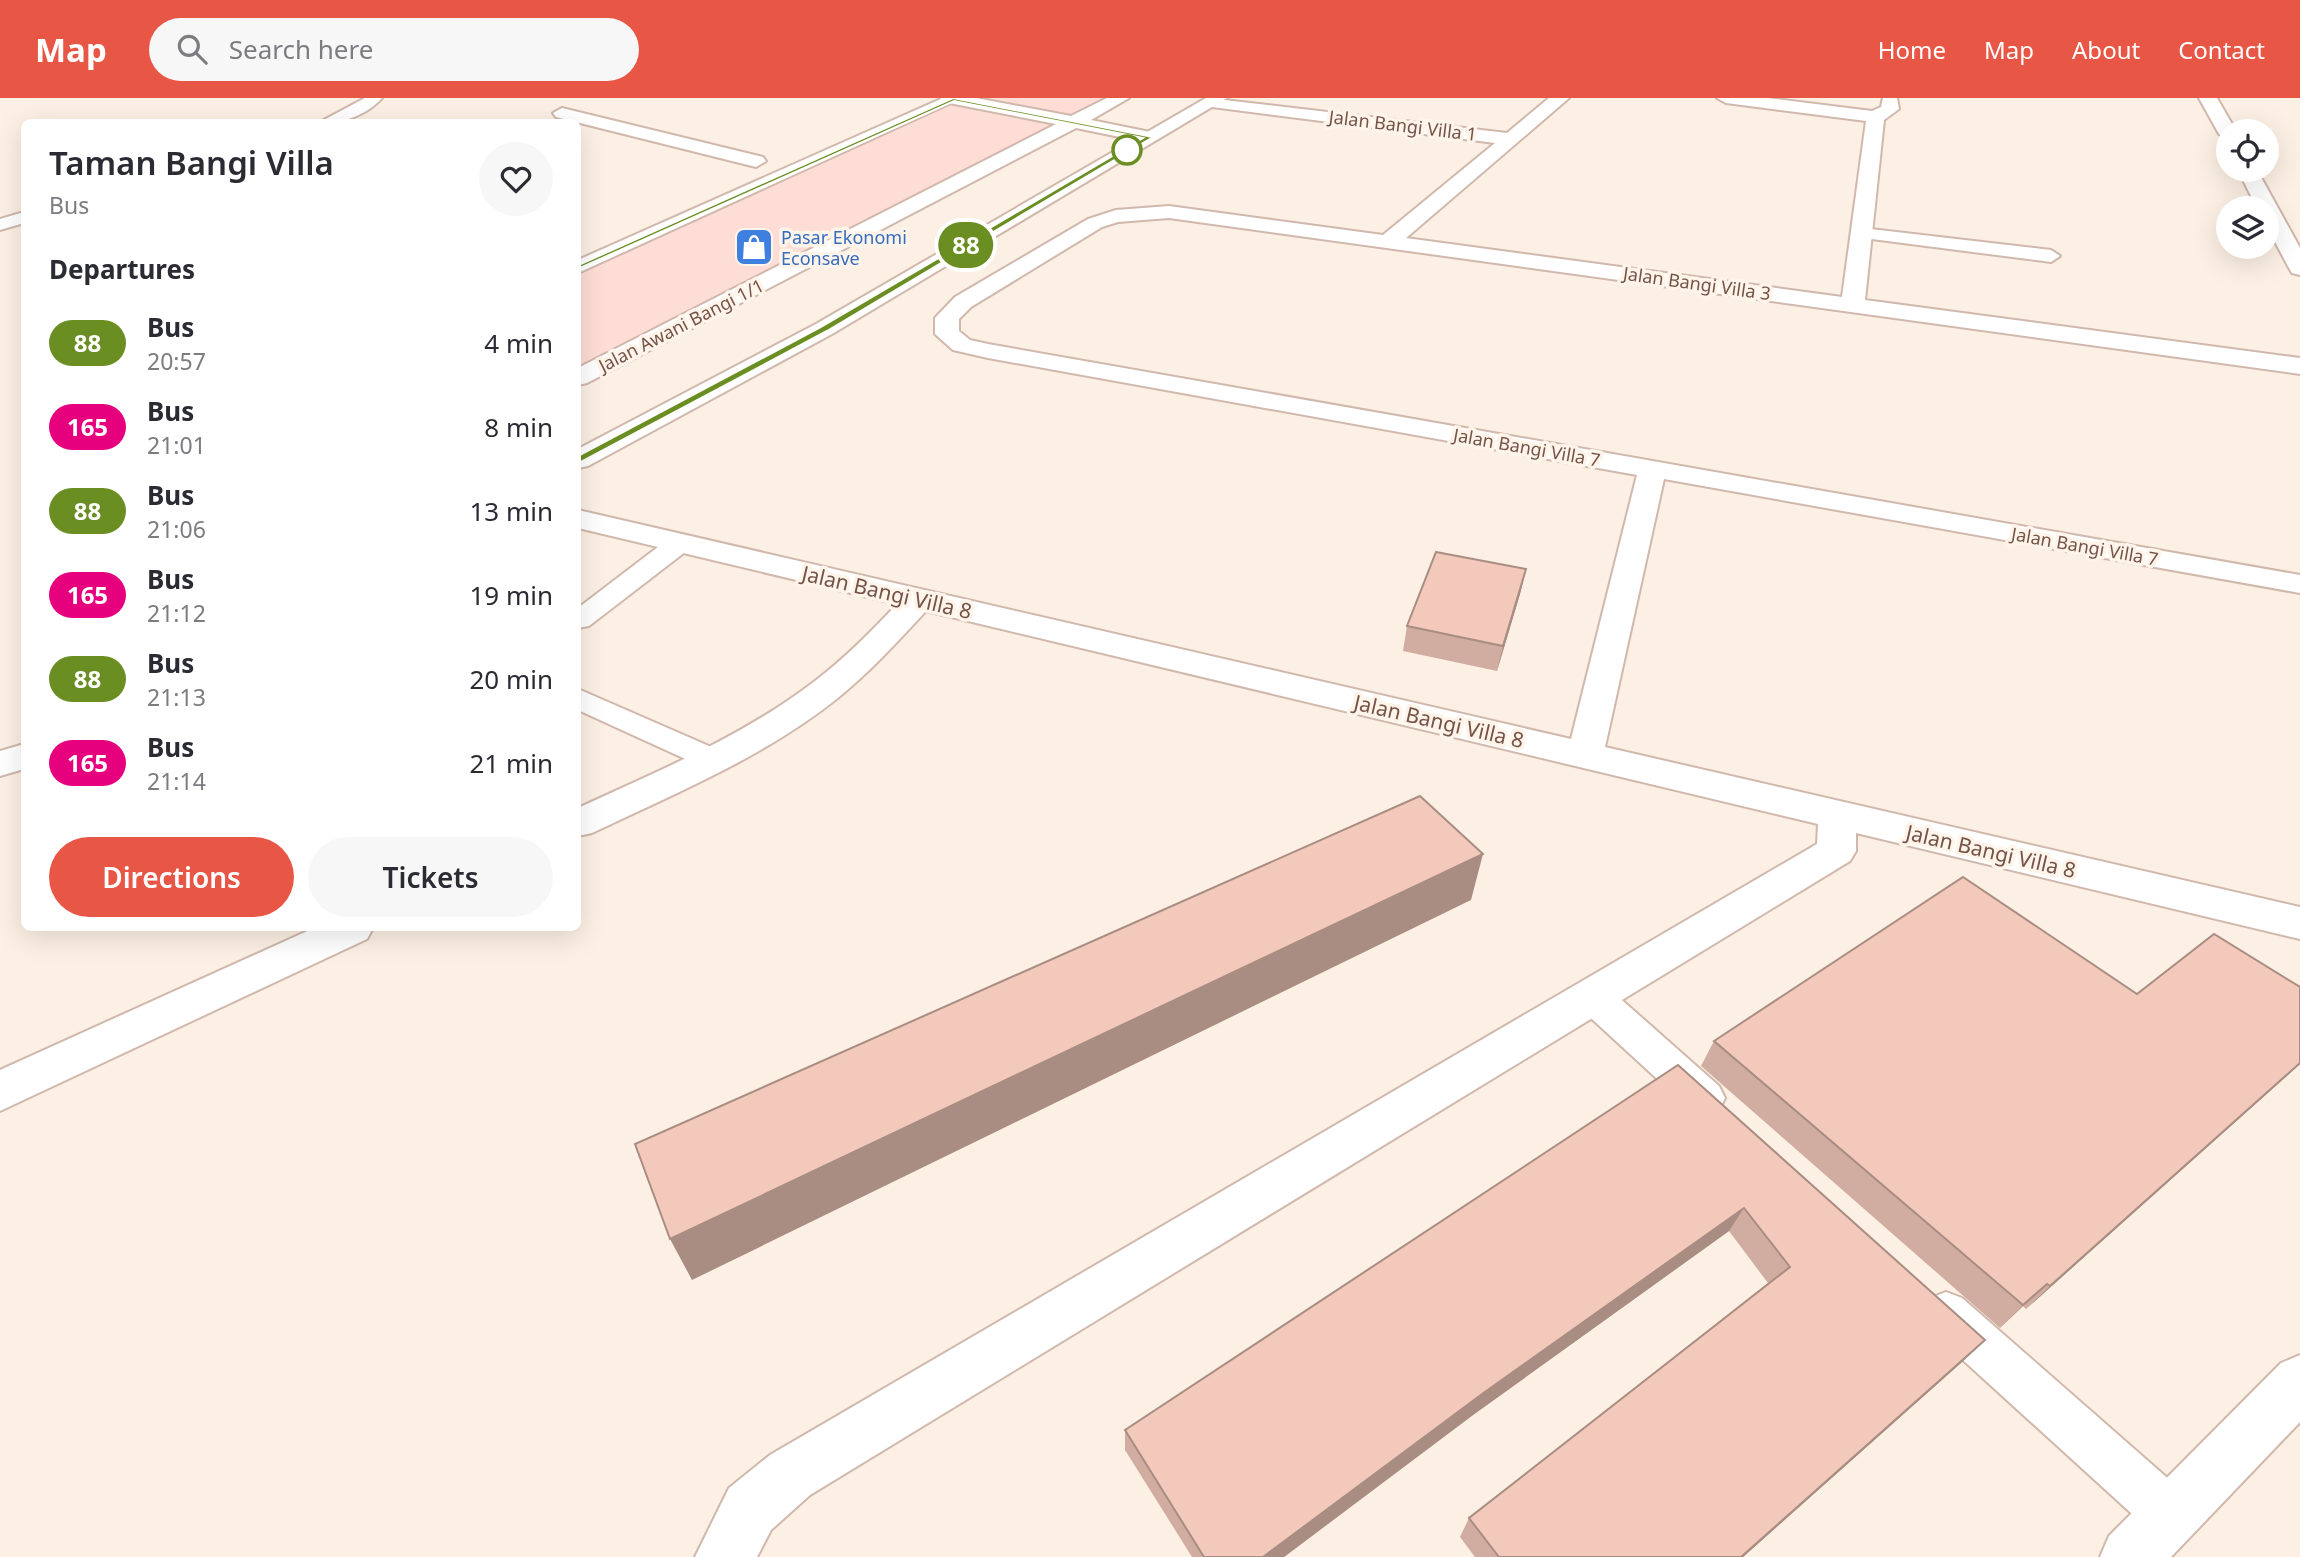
<!DOCTYPE html>
<html lang="en">
<head>
<meta charset="utf-8">
<style>
	body { margin:0; font-family:"Noto Sans",sans-serif; background:#f7f7f7; color:#2b2b33; height:100vh; display:flex; flex-direction:column; font-size:26px; white-space:nowrap }
	* { box-sizing:border-box; margin:0 }
	p { font-size:23px; color:#7c7c81 }
	.icon { flex:none; width:38px; height:38px; fill:none; stroke:currentColor; stroke-width:2; stroke-linecap:round; stroke-linejoin:round }
	.map { position:relative; flex:1; overflow:hidden }
	.sheet { position:absolute; left:21px; top:21px; width:560px; height:812px; display:flex; flex-direction:column; background:#fff; border-radius:10px; box-shadow:0 7px 28px #0002 }
	.sheet>* { flex:none }
	.badge { padding:0 14px; border-radius:23px; font-size:24px; line-height:46px }
	.fabs { position:absolute; left:2216px; top:21px; display:grid; gap:14px }
	.fabs a { display:grid; place-items:center; width:63px; height:63px; border-radius:50%; background:#fff; box-shadow:0 7px 28px #0002; font-size:35px }
	.map>.badge { position:absolute; translate:-50% -50%; box-shadow:0 0 0 4px #fff }
	h2 { padding:0 28px; font-size:26px; line-height:63px }
	.round { display:grid; place-items:center; flex:none; width:74px; height:74px; border-radius:37px; background:#f7f7f7 }
	.head { display:flex; align-items:center; justify-content:space-between; height:119px; padding:0 28px }
	h1 { font-size:33px; font-weight:600; line-height:52px }
	.cta { display:flex; gap:14px; margin-top:auto; padding:14px 28px }
	.cta a { flex:1; height:80px; border-radius:42px; background:#e85646; color:#fff; font-size:28px; font-weight:600; line-height:80px; text-align:center }
	.cta a+a { background:#f7f7f7; color:#2b2b33 }
	ul { padding:0; list-style:none }
	li { display:flex; align-items:center; gap:21px; height:84px; padding:0 28px }
	li div { flex:1 }
	li b { display:block; font-size:26px }
	li em { font-style:normal }
	li .badge { min-width:77px; font-weight:700; text-align:center }
	header { display:flex; align-items:center; gap:42px; box-sizing:border-box; height:98px; padding:0 35px; background:#e85646; color:#fff }
	header strong { font-size:33px }
	nav { display:flex; gap:38px; margin-inline-start:auto; font-size:24px }
	.search { width:490px; height:63px; background:#f7f7f7; display:flex; align-items:center; gap:18px; box-sizing:border-box; padding:0 24px; border-radius:38px; color:#7c7c81; font-size:26px }
	.map>svg:first-child { display:block }
	.commercial { fill:#fdddd6 }
	.lines { fill:none; stroke-linecap:round; stroke-linejoin:round }
	.service-casing { stroke:#d0b8ac; stroke-width:4 }
	.minor-casing { stroke:#d0b8ac; stroke-width:4 }
	.tertiary-casing { stroke:#d0b8ac; stroke-width:4 }
	.service { fill:#fff; fill-rule:evenodd }
	.minor { fill:#fff; fill-rule:evenodd }
	.tertiary { fill:#fff; fill-rule:evenodd }
	.wall { fill:#d0ada0 }
	.shaded-wall { fill:#a98d82 }
	.building { fill:#f2c9ba; stroke:#a98d82; stroke-width:2 }
	.line { fill:#6b8e23; stroke:#fff; stroke-width:2 }
	.stop-dot { fill:#fff; stroke:#6b8e23; stroke-width:3.5 }
	.labels { text-anchor:middle; dominant-baseline:central; stroke-width:7; stroke-linejoin:round; paint-order:stroke }
	.far-street-label { font-size:18px; fill:#755348; stroke:#fff4e9 }
	.far-shop-label { font-size:18px; fill:#366cbe; stroke:#fff4e9; text-anchor:start }
	.street-label { font-size:21px; fill:#755348; stroke:#fff4e9 }
</style>
</head>
<body>
<header>
<strong>Map</strong>
<div class="search"><svg class="icon" aria-label="search" viewBox="0 0 24 24"><circle cx="10" cy="10" r="6"/><path d="M15 15l6 6"/></svg>Search here</div>
<nav><a>Home</a><a>Map</a><a>About</a><a>Contact</a></nav>
</header>
<div class="map">
<svg width="2300" height="1459" viewBox="0 0 2300 1459">
	<rect width="100%" height="100%" fill="#fcefe3"/>
	<path class="commercial" d="M966,0H1107L578,271V175Z"/>
	<g class="lines">
		<defs>
			<path id="service" d="M365,0H382C367,17 342,26 320,24Z
				M943,0H962L578,175V162Z
				M24,114V125L0,132V121Z
				M1862,130L2051,152L2060,158L2051,164L1856,139L1853,135Z
				M680,437L689,439L693,445L689,451L589,528L578,530V510L671,439Z
				M578,591L725,655L730,662L725,669L714,673L703,669L578,612Z
				M1593,884L1606,888L1719,988L1725,1000L1719,1012L1705,1017L1691,1012L1580,910L1574,899L1580,888Z
				M1946,1194L1962,1200L2189,1399L2196,1417L2189,1435L2171,1442L2153,1435L1930,1232L1923,1216L1930,1200Z"/>
			<path id="minor" d="M940,0H976L1071,18L1107,0H1129L1091,22L1155,35L1158,39L1149,45L1076,30L587,285L578,287V270L1056,26L949,5Z
				M1207,0L1507,35L1549,0H1569L1406,140L1842,199L1866,23L1726,5L1717,0H1767L1872,13L1881,9L1883,0H1897L1899,11L1884,22L1865,202L2300,260V276L1169,120L1118,124L1102,129L971,209L959,221V233L970,242L988,246L2300,477V495L1664,381L1605,649L2300,809V841L1856,735V753L1850,763L810,1397L771,1432L757,1459H695L729,1390L770,1357L1817,746L1818,726L926,513C898,543 871,573 839,599C766,658 676,695 592,735L578,738V710C658,673 744,638 815,583C845,560 871,534 897,506L578,430V412L1571,641L1637,377L988,260L953,252L935,236V220L955,199L1088,121L1116,112L1169,108L1383,137L1495,45L1212,9L1203,4Z
				M2199,0H2217L2236,33H2228V41L2219,36Z
				M562,10L763,59L766,63L756,69L556,19L553,15Z
				M2238,72H2257L2300,150V177L2292,175L2289,170L2266,127V110H2257Z
				M314,830H373L367,841L0,1013V972Z
				M2300,1257V1324L2171,1459H2100L2109,1438L2281,1265Z"/>
			<path id="tertiary" d="M1206,0H1227L832,236L588,368L578,370V351L816,226Z
				M24,646V671L0,678V653Z"/>
		</defs>
		<use href="#service" class="service-casing"/>
		<use href="#minor" class="minor-casing"/>
		<use href="#tertiary" class="tertiary-casing"/>
		<use href="#service" class="service"/>
		<use href="#minor" class="minor"/>
		<use href="#tertiary" class="tertiary"/>
	</g>
	<path class="wall" d="M1526,471L1520,496L1497,573L1403,553L1407,528Z
		M2300,889V966L2026,1211L2023,1208L2000,1230L1701,968L1714,943L2137,896Z
		M1678,967L1985,1242L1962,1264L1743,1459H1475L1460,1439L1469,1420L1768,1185L1729,1133L1473,1317L1284,1459H1192L1125,1352V1332Z"/>
	<path class="shaded-wall" d="M1526,471L1520,496L1497,573L1503,548Z
		M1483,756L1471,802L692,1182L670,1141Z
		M2300,965V966L2026,1211L2050,1188Z
		M1744,1110L1729,1133L1473,1317L1284,1459H1263L1482,1296Z
		M2047,1186L2023,1208L2000,1230L2023,1207Z
		M1985,1242L1962,1264L1743,1459H1741Z"/>
	<path class="building" d="M1436,454L1526,471L1503,548L1407,528Z
		M1420,698L1483,756L670,1141L635,1046Z
		M1963,779L2137,896L2214,836L2300,889V965L2050,1188L2047,1186L2023,1207L1714,943Z
		M1678,967L1985,1242L1741,1459H1499L1469,1420L1790,1169L1744,1110L1482,1296L1263,1459H1204L1125,1332Z"/>
	<path class="line" d="M953,0L1153,39L827,233L581,364H574V360L821,229L1143,40L954,3L580,170L574,169Z"/>
	<defs>
		<symbol id="shop-square" viewBox="-11 -11 22 22"><rect x="-9" y="-9" width="18" height="18" rx="4" fill="#3f7fe0" stroke="#fff4e9"/><path d="M-5-2.5h2.3a2.7 3.5 0 0 1 5.4 0H5L5.5 6h-11ZM-1.5-2.5h3a1.5 2.3 0 0 0-3 0Z" fill="#fff"/></symbol>
	</defs>
	<g fill-rule="evenodd">
		<use href="#shop-square" x="732" y="127" width="44" height="44"/>
	</g>
	<circle class="stop-dot" cx="1127" cy="52" r="14"/>
	<g class="labels">
		<g class="far-street-label">
			<text transform="translate(1403 27) rotate(7)">Jalan Bangi Villa 1</text>
			<text transform="translate(1697 185) rotate(8)">Jalan Bangi Villa 3</text>
			<text transform="translate(681 227) rotate(-27)">Jalan Awani Bangi 1/1</text>
			<text transform="translate(1527 349) rotate(10)">Jalan Bangi Villa 7</text>
			<text transform="translate(2085 448) rotate(10)">Jalan Bangi Villa 7</text>
		</g>
		<g class="far-shop-label">
			<text x="781" y="139">Pasar Ekonomi<tspan x="781" dy="21">Econsave</tspan></text>
		</g>
		<g class="street-label">
			<text transform="translate(887 494) rotate(13)">Jalan Bangi Villa 8</text>
			<text transform="translate(1439 623) rotate(13)">Jalan Bangi Villa 8</text>
			<text transform="translate(1991 753) rotate(13)">Jalan Bangi Villa 8</text>
		</g>
	</g>
</svg>
<div class="fabs">
<a><svg class="icon" aria-label="locate" viewBox="0 0 24 24"><circle cx="12" cy="12" r="6"/><path d="M12 2v4M12 18v4M2 12h4M18 12h4"/></svg></a>
<a><svg class="icon" aria-label="layers" viewBox="0 0 24 24"><path d="M12 4l9 5-9 5-9-5zM3 14l9 5 9-5"/></svg></a>
</div>
<b class="badge" style="left:966px;top:147px;background:#6b8e23;color:#fff">88</b>
<section class="sheet">
<div class="head"><div><h1>Taman Bangi Villa</h1><p>Bus</p></div><a class="round"><svg class="icon" aria-label="heart" viewBox="0 0 24 24"><path d="M12 20l-8-8c-3-5 5-10 8-4 3-6 11-1 8 4z"/></svg></a></div>
<h2>Departures</h2>
<ul>
<li><span class="badge" style="background:#6b8e23;color:#fff">88</span><div><b>Bus</b><p>20:57</p></div><em>4 min</em></li>
<li><span class="badge" style="background:#e6007e;color:#fff">165</span><div><b>Bus</b><p>21:01</p></div><em>8 min</em></li>
<li><span class="badge" style="background:#6b8e23;color:#fff">88</span><div><b>Bus</b><p>21:06</p></div><em>13 min</em></li>
<li><span class="badge" style="background:#e6007e;color:#fff">165</span><div><b>Bus</b><p>21:12</p></div><em>19 min</em></li>
<li><span class="badge" style="background:#6b8e23;color:#fff">88</span><div><b>Bus</b><p>21:13</p></div><em>20 min</em></li>
<li><span class="badge" style="background:#e6007e;color:#fff">165</span><div><b>Bus</b><p>21:14</p></div><em>21 min</em></li>
</ul>
<div class="cta"><a>Directions</a><a>Tickets</a></div>
</section>
</div>
</body>
</html>
